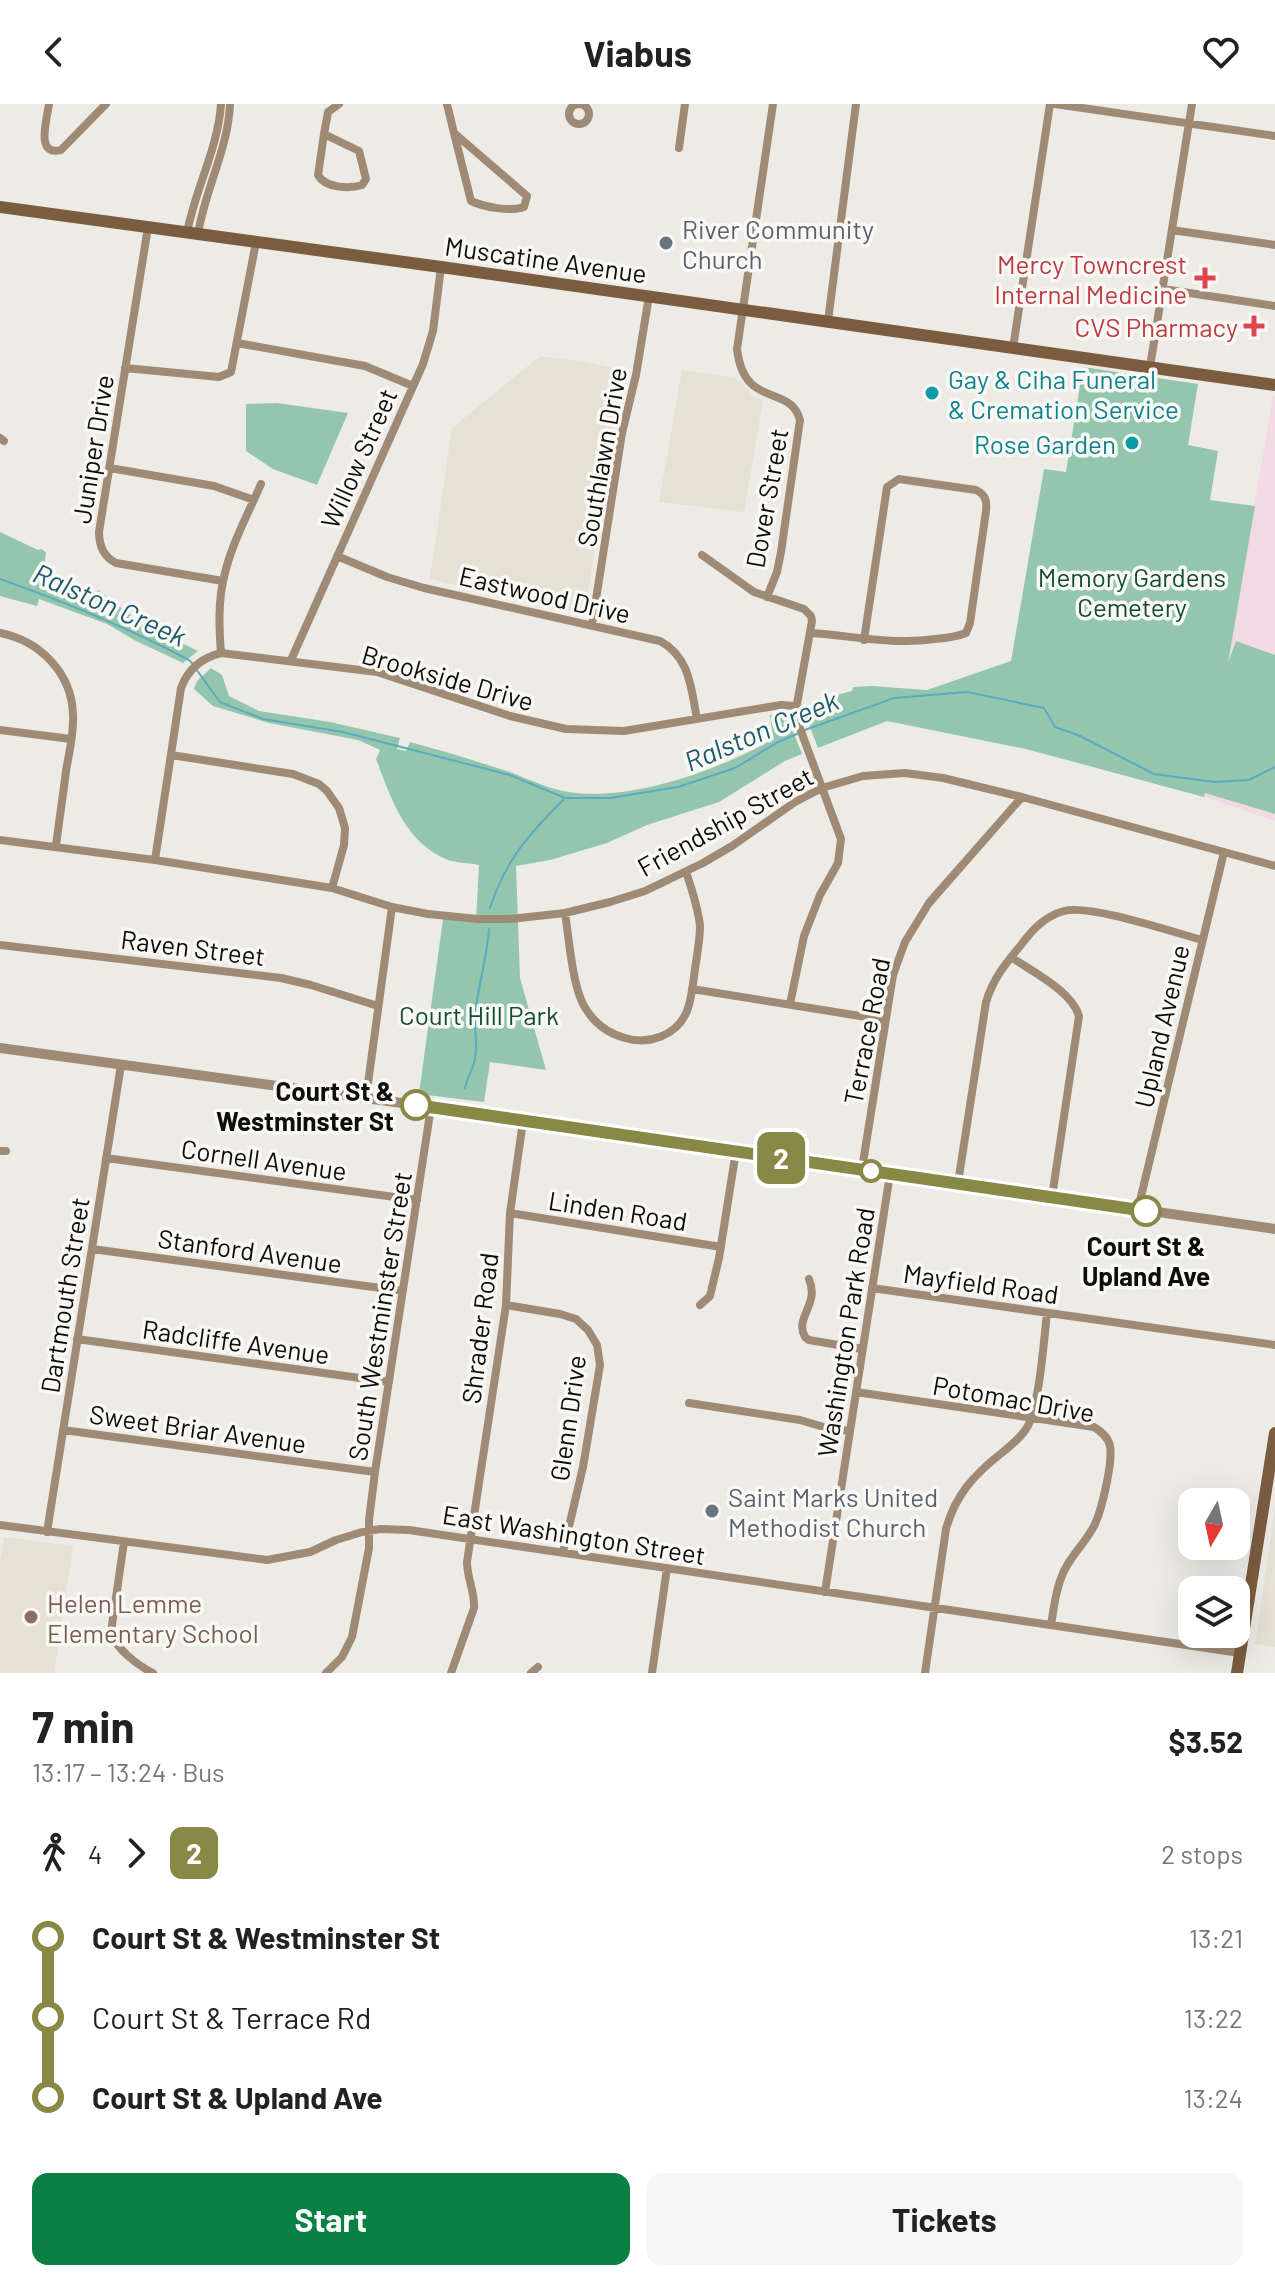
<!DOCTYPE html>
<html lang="en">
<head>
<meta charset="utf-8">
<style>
	body { margin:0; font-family:Barlow,sans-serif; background:#f6f6f6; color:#222; height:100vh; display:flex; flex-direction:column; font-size:30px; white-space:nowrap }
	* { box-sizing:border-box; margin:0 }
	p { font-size:26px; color:#767676 }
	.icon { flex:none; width:44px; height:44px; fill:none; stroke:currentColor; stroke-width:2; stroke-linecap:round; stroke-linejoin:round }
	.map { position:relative; height:1569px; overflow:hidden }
	.side { display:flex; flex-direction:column; background:#fff; flex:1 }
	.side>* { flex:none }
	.badge { padding:0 16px; border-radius:12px; font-size:28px; line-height:52px }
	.needle { width:52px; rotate:189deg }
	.tools { position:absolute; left:1178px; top:1384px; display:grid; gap:16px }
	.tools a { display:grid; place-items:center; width:72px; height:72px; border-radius:16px; background:#fff; box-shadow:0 8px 32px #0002; font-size:40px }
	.map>.badge { position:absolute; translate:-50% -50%; box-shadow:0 0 0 4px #fff }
	.legs { display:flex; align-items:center; gap:12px; height:88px; padding:0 32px; font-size:26px }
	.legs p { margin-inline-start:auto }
	.head { display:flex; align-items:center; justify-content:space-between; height:136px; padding:0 32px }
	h1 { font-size:44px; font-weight:700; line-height:60px }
	.cta { display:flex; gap:16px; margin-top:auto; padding:16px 32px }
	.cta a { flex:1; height:92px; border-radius:16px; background:#0b8043; color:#fff; font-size:32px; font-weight:700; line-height:92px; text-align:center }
	.cta a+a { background:#f6f6f6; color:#222 }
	ul { padding:0 32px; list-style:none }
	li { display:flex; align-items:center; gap:28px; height:80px; font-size:30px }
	li i { display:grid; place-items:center; width:12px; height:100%; margin:0 10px; background:currentColor }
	li i::after { content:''; width:20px; height:20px; margin:-10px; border:6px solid; border-radius:50%; background:#fff }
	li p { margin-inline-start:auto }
	li:first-child i { background:linear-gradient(#0000 50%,currentColor 0) }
	li:last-child i { background:linear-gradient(currentColor 50%,#0000 0) }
	header { display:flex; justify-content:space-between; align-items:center; height:104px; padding:0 32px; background:#fff; font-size:36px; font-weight:700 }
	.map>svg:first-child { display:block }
	.commercial { fill:#f2dae4 }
	.built { fill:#e5e1d5 }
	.green { fill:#94c6ae }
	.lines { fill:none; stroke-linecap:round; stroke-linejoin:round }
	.stream { stroke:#5baac2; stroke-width:2 }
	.minor { stroke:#9f8a76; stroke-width:8 }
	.tertiary { stroke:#9f8a76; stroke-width:10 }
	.secondary { stroke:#7a5c3f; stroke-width:12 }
	.line-1-casing { stroke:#fff; stroke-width:18 }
	.line-1 { stroke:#888847; stroke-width:12 }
	.worship-dot { fill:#6b7280; stroke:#faf8f4; stroke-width:3 }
	.health-dot { fill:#e0444e; stroke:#faf8f4; stroke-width:3 }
	.culture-dot { fill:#0f9aa8; stroke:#faf8f4; stroke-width:3 }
	.stop-1-dot { fill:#fff; stroke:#888847; stroke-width:4 }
	.education-dot { fill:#8d6e63; stroke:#faf8f4; stroke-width:3 }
	.labels { text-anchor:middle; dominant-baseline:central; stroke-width:7; stroke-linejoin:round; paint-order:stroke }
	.worship-label { font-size:26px; fill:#5b616d; stroke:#faf8f4; text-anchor:start }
	.street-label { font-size:26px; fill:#0d0d0b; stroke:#faf8f4 }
	.health-label { font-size:26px; fill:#be3a42; stroke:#faf8f4; text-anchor:end }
	.culture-label { font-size:26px; fill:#0d838f; stroke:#faf8f4; text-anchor:start }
	.park-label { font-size:26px; fill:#114b36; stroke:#faf8f4 }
	.stop-label { font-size:26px; font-weight:bold; fill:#0d0d0b; stroke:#faf8f4; text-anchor:end }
	.education-label { font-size:26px; fill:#785e54; stroke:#faf8f4; text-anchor:start }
	.water-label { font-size:28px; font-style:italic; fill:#1b5b6d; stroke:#faf8f4 }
</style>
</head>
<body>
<header><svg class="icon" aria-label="back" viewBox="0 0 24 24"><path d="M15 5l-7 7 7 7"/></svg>Viabus<svg class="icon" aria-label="heart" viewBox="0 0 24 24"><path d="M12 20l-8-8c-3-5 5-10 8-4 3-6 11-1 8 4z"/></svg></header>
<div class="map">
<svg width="1275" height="1569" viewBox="0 0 1275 1569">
	<rect width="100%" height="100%" fill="#edebe6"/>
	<path class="commercial" d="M1273,292H1275V717L1204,693Z"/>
	<path class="built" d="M540,252L586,258L627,267L611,330L585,510L430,475L452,324Z
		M682,266L737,274L752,291L763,296L744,408L659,398Z
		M1275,1404V1543L1255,1540Z
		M4,1433L73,1442L54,1569H0V1456Z"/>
	<path class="green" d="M1083,263L1198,280L1188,341L1218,347L1210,396L1255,402L1228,559L1236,537L1275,551V710L1205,689L1204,693L1026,645L887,617L818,644L805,610L837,604V591L852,587L853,583L872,582L927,586L1011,557L1044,365L1066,368Z
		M277,299L348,309L317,381L273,365L246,347V300Z
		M0,428L38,446L42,445L46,449L45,456L48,470L87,495L98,486L141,519L198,547L183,559L136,537L107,520L39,495L37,502L0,492Z
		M211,564L222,571L229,592L259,607L330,618L400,634L397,645L406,647L410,638C444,647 476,657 510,668C528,675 549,685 568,688C631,698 719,666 773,635L770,611L787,609L788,615L802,650L785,657L719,698L647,721L607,739L550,756L516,762L520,874L546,966L490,958L484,998L419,990L443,815L476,817L479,761C469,759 457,759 448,756C405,739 391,694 376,655L380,646L358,636L269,619L213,602L194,585L197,577Z"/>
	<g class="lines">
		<path class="stream" d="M0,475C65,498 128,524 189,556L192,559
			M196,565L220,598L263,615L343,628L510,671L565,694H610L678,683L735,664L778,638L797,630
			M802,627L894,594L967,588L1044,604L1055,623L1078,631L1154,670L1214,678L1249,676L1275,663
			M490,804C506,755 529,730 565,694
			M465,984C467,974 473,965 475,955C478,940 474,926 475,911C478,882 487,854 489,825"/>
		<path class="minor" d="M49,0C47,15 35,53 61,46L106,0
			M447,0L454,29
			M1055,0L1275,32
			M569 10a10 10 0 1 1 20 0a10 10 0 1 1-20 0Z
			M454,29L527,92L524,103C510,108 484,103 471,97Z
			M324,30L359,47L366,75L362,81C349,85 325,84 318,71Z
			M324,30L328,8L339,0
			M679,44L685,0
			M148,123L99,428C99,442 104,453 116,459L223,477
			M1172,126L1275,141
			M187,129C195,85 218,45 221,0
			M198,130C205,85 228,46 230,0
			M1163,185L1275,202
			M828,217L856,0
			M237,239L365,262L413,282
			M1013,244L1050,0
			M1150,263L1192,0
			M125,264L219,273L231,268L256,138
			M0,334L4,337
			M110,364L214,382L254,396
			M702,451L754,488L804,505L811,512L812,517L795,611L841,735L838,759L820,791L804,832L790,900
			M337,452L387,473L424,484L660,537C690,553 691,584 697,615
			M767,493L777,468L781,448L800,316C790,279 744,306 737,245L773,0
			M592,521L622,329L636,271L649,192
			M0,529C40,537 72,569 73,611C74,630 69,649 66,667C63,692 59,717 56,742
			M811,529C853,532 893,541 935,535C946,534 956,533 966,529L970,519L986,407C987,397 986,391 976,386L899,375L887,383L864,536
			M221,549C219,523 218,498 224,473C231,441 248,410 261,380
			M291,556L423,260L433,227L441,163
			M0,626L71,635
			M171,651L293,670L319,680L327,687L339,704L345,724L344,741L332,784
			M0,736L155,756L332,784L392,803L428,810L478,815H510L565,809L610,798L645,787L703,759L732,742L795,698L822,684L863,672L905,669L943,674L1022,693L1275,762
			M155,756L181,584C188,565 201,554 221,549L377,568L510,612L566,625L624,627L781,601L796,602
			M565,809C569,834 572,878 583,900C592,917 606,929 625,934C648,941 677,932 687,907C692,894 693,879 695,865C697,851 700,836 700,822C698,803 692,786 686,768
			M0,841L281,874L311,881L378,902
			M1011,853C1031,867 1072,887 1079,912L1052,1093
			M692,885L885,916
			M366,994L392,803
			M0,1047H6
			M106,1054L417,1096
			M862,1065L893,871L905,838L929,799L1022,693
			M958,1079L986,898C993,875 1005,860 1021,841C1032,826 1045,812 1064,807C1090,800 1172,828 1202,836
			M1138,1105L1224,748
			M510,1109L721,1143
			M92,1145L403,1187
			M809,1175C820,1201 794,1213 805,1233L809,1236L862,1245
			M872,1184L1275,1241
			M506,1201L560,1210L576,1215L588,1226L597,1241L600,1261L583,1363L563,1448
			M700,1201L710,1192L719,1154L736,1047
			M77,1235L389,1278
			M856,1288L1094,1323C1102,1328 1108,1333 1110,1342C1113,1358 1102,1405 1095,1420C1087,1437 1072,1450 1064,1467C1056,1484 1054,1503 1051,1521
			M689,1299L800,1316L827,1324L850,1327
			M63,1326L375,1368
			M0,1421L267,1456L310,1448L336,1436L362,1428L380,1425L409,1426L1240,1549
			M47,1428L121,961
			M124,1438L111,1528C116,1545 137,1561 153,1569
			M825,1488L890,1070
			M326,1569L342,1553L352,1533L369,1444V1416L375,1368L431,1003
			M451,1569L474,1504C475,1488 467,1474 467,1458L506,1201L510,1109L523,1017
			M531,1569L538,1563
			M652,1569L667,1464
			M925,1569L946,1425C955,1392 973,1372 999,1351C1009,1343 1019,1336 1026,1325C1039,1307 1044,1235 1047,1209"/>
		<path class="tertiary" d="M0,944L431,1003L1275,1125"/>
		<path class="secondary" d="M0,103L441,163L1275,281
			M1237,1569L1275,1329"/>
	</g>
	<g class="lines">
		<defs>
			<path id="line-1" d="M416,1001L1146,1107"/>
		</defs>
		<use href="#line-1" class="line-1-casing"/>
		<use href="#line-1" class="line-1"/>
	</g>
	<g class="worship-dot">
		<circle cx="666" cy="139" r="8"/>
		<circle cx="712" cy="1407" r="8"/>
	</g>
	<g class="health-dot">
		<path d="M1201 162h8v8h8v8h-8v8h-8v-8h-8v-8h8z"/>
		<path d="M1250 210h8v8h8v8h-8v8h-8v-8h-8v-8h8z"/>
	</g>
	<g class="culture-dot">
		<circle cx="932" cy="289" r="8"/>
		<circle cx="1132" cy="339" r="8"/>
	</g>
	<g class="stop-1-dot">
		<circle cx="416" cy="1001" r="14"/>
		<circle cx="871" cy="1067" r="10"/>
		<circle cx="1146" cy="1107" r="14"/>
	</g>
	<circle class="education-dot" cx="31" cy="1513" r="8"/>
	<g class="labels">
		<g class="worship-label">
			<text x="682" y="124">River Community<tspan x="682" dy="30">Church</tspan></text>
			<text x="728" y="1392">Saint Marks United<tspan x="728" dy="30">Methodist Church</tspan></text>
		</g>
		<g class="street-label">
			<text transform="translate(546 155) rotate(8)">Muscatine Avenue</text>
			<text transform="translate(92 345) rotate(-81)">Juniper Drive</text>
			<text transform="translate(601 353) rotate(-80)">Southlawn Drive</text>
			<text transform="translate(358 354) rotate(-66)">Willow Street</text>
			<text transform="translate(766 394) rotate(-80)">Dover Street</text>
			<text transform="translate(545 490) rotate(13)">Eastwood Drive</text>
			<text transform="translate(448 573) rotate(16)">Brookside Drive</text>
			<text transform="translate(725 717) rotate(-29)">Friendship Street</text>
			<text transform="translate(193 843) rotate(7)">Raven Street</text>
			<text transform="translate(1161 922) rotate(-77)">Upland Avenue</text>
			<text transform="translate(866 927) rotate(-79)">Terrace Road</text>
			<text transform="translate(264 1055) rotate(8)">Cornell Avenue</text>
			<text transform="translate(618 1106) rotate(9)">Linden Road</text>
			<text transform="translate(250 1146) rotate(8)">Stanford Avenue</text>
			<text transform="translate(981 1179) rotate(8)">Mayfield Road</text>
			<text transform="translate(64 1191) rotate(-81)">Dartmouth Street</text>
			<text transform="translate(379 1212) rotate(-81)">South Westminster Street</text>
			<text transform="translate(479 1224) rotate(-83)">Shrader Road</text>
			<text transform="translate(845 1228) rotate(-81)">Washington Park Road</text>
			<text transform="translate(236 1237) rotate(8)">Radcliffe Avenue</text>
			<text transform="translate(1014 1294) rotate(10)">Potomac Drive</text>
			<text transform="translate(567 1314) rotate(-82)">Glenn Drive</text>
			<text transform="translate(198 1324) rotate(8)">Sweet Briar Avenue</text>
			<text transform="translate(574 1430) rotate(9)">East Washington Street</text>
		</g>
		<g class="health-label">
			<text x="1187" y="159">Mercy Towncrest<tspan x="1187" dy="30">Internal Medicine</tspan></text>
			<text x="1238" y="222">CVS Pharmacy</text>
		</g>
		<g class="culture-label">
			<text x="948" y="274">Gay &amp; Ciha Funeral<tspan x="948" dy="30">&amp; Cremation Service</tspan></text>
			<text x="1116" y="339" text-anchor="end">Rose Garden</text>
		</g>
		<g class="park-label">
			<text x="1132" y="472">Memory Gardens<tspan x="1132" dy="30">Cemetery</tspan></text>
			<text x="479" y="910">Court Hill Park</text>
		</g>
		<g class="stop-label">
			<text x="394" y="986">Court St &amp;<tspan x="394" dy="30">Westminster St</tspan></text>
			<text x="1146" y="1141" text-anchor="middle">Court St &amp;<tspan x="1146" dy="30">Upland Ave</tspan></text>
		</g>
		<g class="education-label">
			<text x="47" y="1498">Helen Lemme<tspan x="47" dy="30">Elementary School</tspan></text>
		</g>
		<g class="water-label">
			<text transform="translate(110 500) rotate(24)">Ralston Creek</text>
			<text transform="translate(761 626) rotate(-23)">Ralston Creek</text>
		</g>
	</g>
</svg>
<div class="tools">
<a><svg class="needle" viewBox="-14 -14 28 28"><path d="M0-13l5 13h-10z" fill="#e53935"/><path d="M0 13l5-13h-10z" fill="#767676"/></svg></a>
<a><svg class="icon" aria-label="layers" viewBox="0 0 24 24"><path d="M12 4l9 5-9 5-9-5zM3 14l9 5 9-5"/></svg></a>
</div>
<b class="badge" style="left:781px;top:1054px;background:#888847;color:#fff">2</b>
</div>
<section class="side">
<div class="head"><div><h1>7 min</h1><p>13:17 – 13:24 · Bus</p></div><b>$3.52</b></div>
<div class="legs"><svg class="icon" aria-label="walk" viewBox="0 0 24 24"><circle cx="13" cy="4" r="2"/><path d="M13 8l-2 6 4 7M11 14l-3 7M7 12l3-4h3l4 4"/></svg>4<svg class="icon" aria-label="forward" viewBox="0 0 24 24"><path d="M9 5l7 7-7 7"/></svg><b class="badge" style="background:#888847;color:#fff">2</b><p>2 stops</p></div>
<ul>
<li><i style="color:#888847"></i><b>Court St &amp; Westminster St</b><p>13:21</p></li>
<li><i style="color:#888847"></i><span>Court St &amp; Terrace Rd</span><p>13:22</p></li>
<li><i style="color:#888847"></i><b>Court St &amp; Upland Ave</b><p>13:24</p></li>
</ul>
<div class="cta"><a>Start</a><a>Tickets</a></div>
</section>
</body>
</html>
